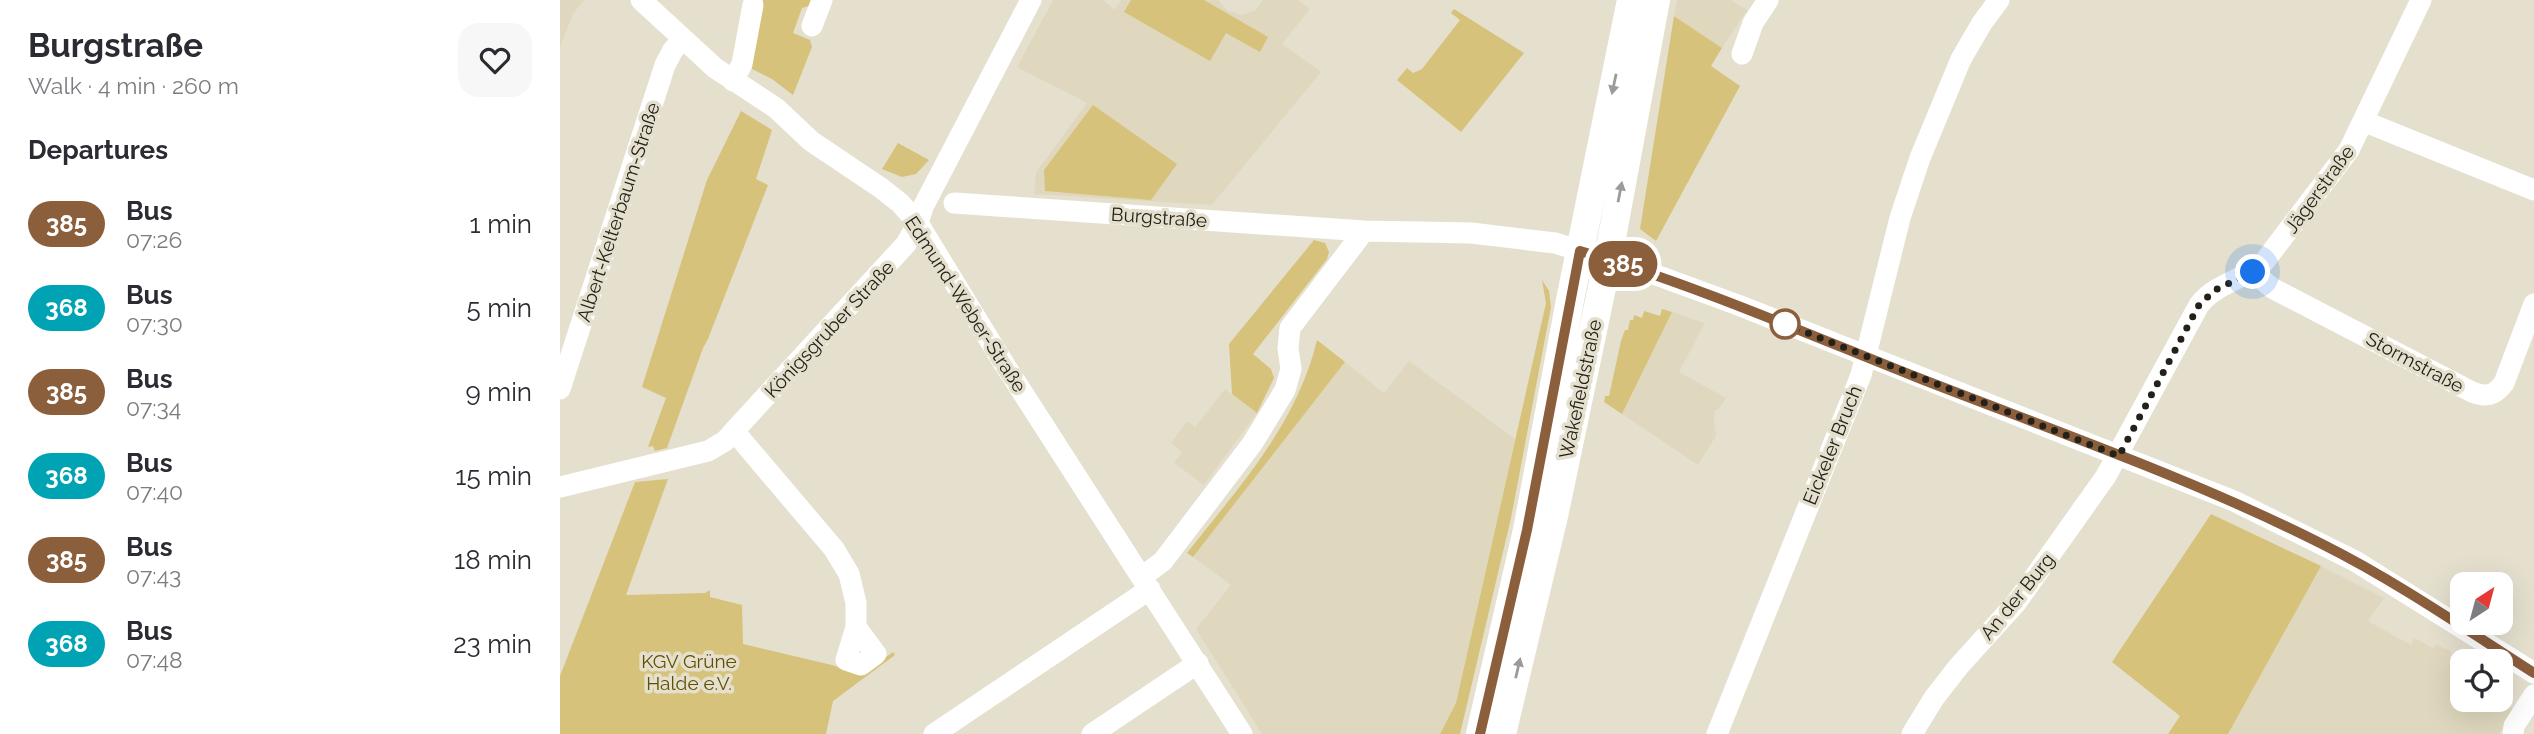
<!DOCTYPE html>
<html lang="en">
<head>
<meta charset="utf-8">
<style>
	body { margin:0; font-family:Raleway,sans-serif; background:#f7f7f7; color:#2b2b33; height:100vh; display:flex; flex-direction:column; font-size:26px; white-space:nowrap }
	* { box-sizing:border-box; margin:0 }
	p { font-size:23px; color:#7c7c81 }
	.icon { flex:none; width:38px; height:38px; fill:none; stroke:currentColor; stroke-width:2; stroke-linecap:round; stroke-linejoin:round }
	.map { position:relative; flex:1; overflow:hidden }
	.sheet { display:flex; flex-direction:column; background:#fff; width:560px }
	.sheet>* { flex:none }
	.badge { padding:0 14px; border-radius:23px; font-size:24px; line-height:46px }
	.needle { width:46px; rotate:36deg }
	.buttons { position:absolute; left:1890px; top:572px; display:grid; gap:14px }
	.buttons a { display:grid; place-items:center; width:63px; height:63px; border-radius:14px; background:#fff; box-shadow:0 7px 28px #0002; font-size:35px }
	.you { position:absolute; width:35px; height:35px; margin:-18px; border:5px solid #fff; border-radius:50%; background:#1a73e8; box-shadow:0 0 0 10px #1a73e833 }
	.map>.badge { position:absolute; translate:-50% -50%; box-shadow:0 0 0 4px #fff }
	h2 { padding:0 28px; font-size:26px; line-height:63px }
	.round { display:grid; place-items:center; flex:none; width:74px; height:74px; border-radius:21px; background:#f7f7f7 }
	.head { display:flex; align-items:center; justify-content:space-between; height:119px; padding:0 28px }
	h1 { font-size:33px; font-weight:700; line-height:52px }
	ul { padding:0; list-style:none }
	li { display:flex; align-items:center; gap:21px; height:84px; padding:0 28px }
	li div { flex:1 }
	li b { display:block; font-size:26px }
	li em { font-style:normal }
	li .badge { min-width:77px; font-weight:700; text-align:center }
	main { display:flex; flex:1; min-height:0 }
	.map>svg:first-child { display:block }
	.built { fill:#dfd8be }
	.green { fill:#d6c27a }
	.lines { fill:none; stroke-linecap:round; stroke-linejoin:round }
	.minor { stroke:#fff; stroke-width:21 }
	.major { stroke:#fff; stroke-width:28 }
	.oneway { fill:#9c9b98 }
	.line-casing { stroke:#fff; stroke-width:16 }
	.line { stroke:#8b5e3c; stroke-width:10 }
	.walk { stroke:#23211a; stroke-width:7; stroke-dasharray:0 12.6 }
	.stop-dot { fill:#fff; stroke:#8b5e3c; stroke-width:3.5 }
	.labels { text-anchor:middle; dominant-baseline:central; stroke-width:7; stroke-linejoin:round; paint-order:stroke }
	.street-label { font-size:19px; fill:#23211a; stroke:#e5e0ce }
	.park-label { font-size:19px; fill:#5f4f03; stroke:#e5e0ce }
</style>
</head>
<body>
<main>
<section class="sheet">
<div class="head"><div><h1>Burgstraße</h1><p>Walk · 4 min · 260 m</p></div><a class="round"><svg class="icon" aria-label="heart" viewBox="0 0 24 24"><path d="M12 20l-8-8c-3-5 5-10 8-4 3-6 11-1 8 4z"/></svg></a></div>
<h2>Departures</h2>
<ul>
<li><span class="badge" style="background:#8b5e3c;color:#fff">385</span><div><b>Bus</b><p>07:26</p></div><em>1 min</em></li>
<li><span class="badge" style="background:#00a3b4;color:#fff">368</span><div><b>Bus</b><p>07:30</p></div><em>5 min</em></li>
<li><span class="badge" style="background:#8b5e3c;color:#fff">385</span><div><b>Bus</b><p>07:34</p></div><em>9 min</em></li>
<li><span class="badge" style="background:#00a3b4;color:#fff">368</span><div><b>Bus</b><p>07:40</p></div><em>15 min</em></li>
<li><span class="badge" style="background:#8b5e3c;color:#fff">385</span><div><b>Bus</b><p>07:43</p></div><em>18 min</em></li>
<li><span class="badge" style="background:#00a3b4;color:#fff">368</span><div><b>Bus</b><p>07:48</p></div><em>23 min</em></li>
</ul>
</section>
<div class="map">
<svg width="1974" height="734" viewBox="0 0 1974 734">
	<rect width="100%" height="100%" fill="#e5e0ce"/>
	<path class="built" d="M0,0H24L13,14L0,47Z
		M493,0H543L555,10L561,0H658L668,11L682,15L696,10L703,0H738L750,9L722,44L761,72L652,205L474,194L476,172L527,103L457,67Z
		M1117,0H1171L1187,10L1162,48L1114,16Z
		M1112,312L1145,323L1119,372L1166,398L1159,409L1155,410L1154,423L1156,436L1138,465L1062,414Z
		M849,361L955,439L896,703L880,734H702L636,629L671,585L633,557L785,362L824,393Z
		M665,389L697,413L644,485L614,463L622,452L611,443L627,421L635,427Z
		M1761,566L1824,598L1808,621L1851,645L1854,638L1873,648L1876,644L1891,652L1889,657L1902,665V700H1941V681L1951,688L1945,698L1951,704L1950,707L1954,709L1939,734H1668Z"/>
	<path class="green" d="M203,0H255L252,5L242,8L233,33L250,40L252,47L233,95L212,79L190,68Z
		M571,0H644L708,37L700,52L666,33L650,61L564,12Z
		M894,9L964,53L901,132L837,80L847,68L853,73L862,69L900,20L891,13Z
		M1114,16L1162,48L1151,66L1180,86L1096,241L1080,229Z
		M533,105L617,164L591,200L485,191L484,170Z
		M181,111L212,130L196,179L208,185L148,339L143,348L107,448L95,451L93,446L88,447L106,398L82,387L147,180Z
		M338,143L369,160L356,174L342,177L322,169Z
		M754,240L765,243L769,252L767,259L693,354L711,369L714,378L697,413L672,394L669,344Z
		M982,280L989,291L991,307L951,518L900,734H880L896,703L986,303Z
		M1102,309L1112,312L1062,414L1044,402L1045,396H1049L1061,341L1065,330H1068L1070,320H1073L1074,315L1082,318L1084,311L1100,316Z
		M757,340L785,362L633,557L627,553C679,487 737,424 757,340Z
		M108,479L66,595L145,593L150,590V597L182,605L183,644L272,665L301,675L333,652L335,655L273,701L266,734H0V676L75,482Z
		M1651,514L1761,566L1668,734H1608L1620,716L1552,662Z"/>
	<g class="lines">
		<path class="minor" d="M81,0L155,68L216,108L251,141L321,188L340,203L358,223L441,359L682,734
			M252,26L262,0
			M1182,54L1193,23L1208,0
			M173,81L182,64L193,5
			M1803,121L1974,190
			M394,203L804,231L911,233L995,243L1077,268L1178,305L1674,501L1795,561L1974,673
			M1693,272L1712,288L1912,392C1927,398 1935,395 1944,383L1974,304
			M0,389L105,65L113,50L123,39
			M174,431L274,549L289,574L296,603V627L286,660L301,665L316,654L296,627
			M0,487L148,451L165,441L174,431L346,244L358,223L363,207L471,0
			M582,577L603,561L692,444L725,390L731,369L728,348L730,328L804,231
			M374,734L590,589
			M532,734L638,663
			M1157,734L1301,375L1340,218L1360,158L1401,59L1422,23L1439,0
			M1352,734L1374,698L1399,666L1456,603L1546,476L1639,305C1656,283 1684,280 1704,262L1789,150L1861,0
			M1953,734L1954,726L1974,695"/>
		<path class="major" d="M920,734L967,530L1010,300L1071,0
			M942,734L994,516L1048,259L1096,0"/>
	</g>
	<defs><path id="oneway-solid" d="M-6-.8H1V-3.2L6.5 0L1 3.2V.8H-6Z" transform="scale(1.75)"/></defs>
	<g class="oneway">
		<use href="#oneway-solid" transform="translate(1054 84) rotate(102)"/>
		<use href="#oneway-solid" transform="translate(1060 192) rotate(-79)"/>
		<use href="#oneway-solid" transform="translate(958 668) rotate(-77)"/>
	</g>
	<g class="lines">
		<defs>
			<path id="line" d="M920,734L967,530L1020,251C1135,285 1245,333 1356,377C1492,430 1631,478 1762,544C1836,581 1904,628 1974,673"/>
		</defs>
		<use href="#line" class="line-casing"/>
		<use href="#line" class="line"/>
		<path class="walk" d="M1225,324L1559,456L1639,305L1655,290L1693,272"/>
	</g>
	<circle class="stop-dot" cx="1225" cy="324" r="14"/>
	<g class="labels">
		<g class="street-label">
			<text transform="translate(1759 189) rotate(-54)">Jägerstraße</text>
			<text transform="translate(58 212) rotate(-72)">Albert-Kelterbaum-Straße</text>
			<text transform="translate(599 217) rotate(4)">Burgstraße</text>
			<text transform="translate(406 304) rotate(57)">Edmund-Weber-Straße</text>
			<text transform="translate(269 329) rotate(-47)">Königsgruber Straße</text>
			<text transform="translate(1855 362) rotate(28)">Stormstraße</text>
			<text transform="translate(1020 389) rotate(-78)">Wakefieldstraße</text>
			<text transform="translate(1272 445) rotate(-68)">Eickeler Bruch</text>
			<text transform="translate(1457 596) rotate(-51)">An der Burg</text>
		</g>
		<g class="park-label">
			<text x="129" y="661">KGV Grüne<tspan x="129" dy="22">Halde e.V.</tspan></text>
		</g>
	</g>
</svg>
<div class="buttons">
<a><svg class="needle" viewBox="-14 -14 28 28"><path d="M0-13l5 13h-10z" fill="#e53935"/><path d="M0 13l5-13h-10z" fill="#7c7c81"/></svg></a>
<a><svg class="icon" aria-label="locate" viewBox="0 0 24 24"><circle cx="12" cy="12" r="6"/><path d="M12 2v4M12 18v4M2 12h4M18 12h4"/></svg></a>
</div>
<div class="you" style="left:1693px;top:272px"></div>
<b class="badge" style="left:1063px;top:264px;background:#8b5e3c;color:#fff">385</b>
</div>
</main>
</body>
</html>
